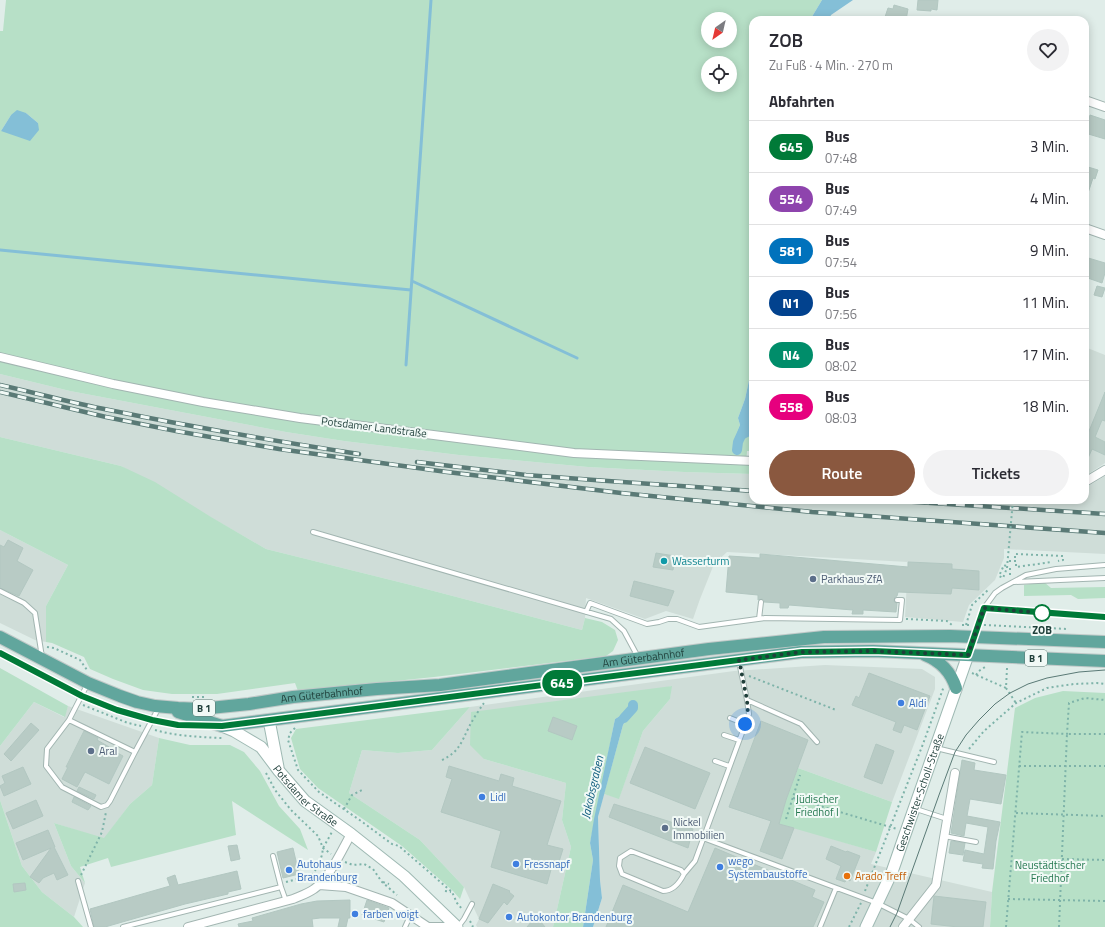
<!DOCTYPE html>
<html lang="de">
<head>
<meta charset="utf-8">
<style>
	body { margin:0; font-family:"Titillium Web",sans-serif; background:#f2f2f3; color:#2b2b33; height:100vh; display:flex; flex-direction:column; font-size:15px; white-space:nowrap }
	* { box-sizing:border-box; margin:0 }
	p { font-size:13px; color:#7c7c81 }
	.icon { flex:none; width:22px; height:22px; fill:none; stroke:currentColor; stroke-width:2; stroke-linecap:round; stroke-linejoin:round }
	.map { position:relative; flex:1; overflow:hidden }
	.panel { position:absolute; left:749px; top:16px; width:340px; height:488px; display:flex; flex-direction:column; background:#fff; border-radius:12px; box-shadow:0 2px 10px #0003 }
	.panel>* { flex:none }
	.badge { padding:0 8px; border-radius:13px; font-size:14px; line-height:26px }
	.needle { width:26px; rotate:214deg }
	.tools { position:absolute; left:701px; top:12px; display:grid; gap:8px }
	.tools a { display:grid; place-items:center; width:36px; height:36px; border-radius:50%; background:#fff; box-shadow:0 2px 10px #0003; font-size:20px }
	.you { position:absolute; width:20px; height:20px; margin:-10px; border:3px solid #fff; border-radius:50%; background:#1a73e8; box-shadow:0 0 0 6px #1a73e833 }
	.map>.badge { position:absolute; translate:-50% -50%; box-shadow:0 0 0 2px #fff }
	h2 { padding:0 20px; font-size:15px; line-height:36px }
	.round { display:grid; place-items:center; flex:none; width:42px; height:42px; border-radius:21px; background:#f2f2f3 }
	.headline { display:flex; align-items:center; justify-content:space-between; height:68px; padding:0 20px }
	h1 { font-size:19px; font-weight:600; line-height:30px }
	.cta { display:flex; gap:8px; margin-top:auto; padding:8px 20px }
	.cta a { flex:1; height:46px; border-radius:24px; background:#8a583f; color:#fff; font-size:16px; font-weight:600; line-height:46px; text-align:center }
	.cta a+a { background:#f2f2f3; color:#2b2b33 }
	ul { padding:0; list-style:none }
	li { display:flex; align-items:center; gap:12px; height:52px; padding:0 20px; border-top:1px solid #e1e1e2 }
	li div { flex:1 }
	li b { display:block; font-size:15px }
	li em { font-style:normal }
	li .badge { min-width:44px; font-weight:700; text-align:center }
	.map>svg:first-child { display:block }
	.built { fill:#cfddd8 }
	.green { fill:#b7e0c7; fill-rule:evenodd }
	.water { fill:#84bfd7 }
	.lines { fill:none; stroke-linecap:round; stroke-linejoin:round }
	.stream { stroke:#84bfd7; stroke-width:3 }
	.canal { stroke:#84bfd7; stroke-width:10 }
	.building { fill:#b8cbc5; stroke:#b2c7c1 }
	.lane-casing { stroke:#a2b5b1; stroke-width:6 }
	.street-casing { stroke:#a2b5b1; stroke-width:10 }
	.secondary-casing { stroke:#9eb9b3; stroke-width:13 }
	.primary-casing { stroke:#c0c9c8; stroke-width:14 }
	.path { stroke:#7eb3a9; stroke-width:2; stroke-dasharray:2 3; stroke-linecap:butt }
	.lane { stroke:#fff; stroke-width:4 }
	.street { stroke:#fff; stroke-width:8 }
	.secondary { stroke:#fff; stroke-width:11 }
	.primary { stroke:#61a69d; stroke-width:12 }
	.tram { stroke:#5a7a76; stroke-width:1 }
	.rail-casing { stroke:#5a7a76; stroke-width:4.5 }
	.rail { stroke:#f1f9f6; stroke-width:3; stroke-dasharray:9; stroke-linecap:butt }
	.path-bridge { stroke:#7eb3a9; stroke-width:2; stroke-dasharray:2 3; stroke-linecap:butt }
	.line-casing { stroke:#fff; stroke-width:9 }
	.line { stroke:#007a38; stroke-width:6 }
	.walk { stroke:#1f3f3a; stroke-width:4; stroke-dasharray:0 7.2 }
	.culture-dot { fill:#0f9aa8; stroke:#f1f9f6; stroke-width:1.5 }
	.service-dot { fill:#5c6f8a; stroke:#f1f9f6; stroke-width:1.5 }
	.stop-dot { fill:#fff; stroke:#007a38; stroke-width:2 }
	.shop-dot { fill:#3f7fe0; stroke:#f1f9f6; stroke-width:1.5 }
	.food-dot { fill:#e8710a; stroke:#f1f9f6; stroke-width:1.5 }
	.labels { text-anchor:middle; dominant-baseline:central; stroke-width:4; stroke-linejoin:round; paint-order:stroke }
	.shield { fill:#f1f9f6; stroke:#5e7772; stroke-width:1 }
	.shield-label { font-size:10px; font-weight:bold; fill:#1f3f3a }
	.street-label { font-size:11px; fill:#1f3f3a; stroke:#f1f9f6 }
	.culture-label { font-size:11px; fill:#0d838f; stroke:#f1f9f6; text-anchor:start }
	.service-label { font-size:11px; fill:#4e5e75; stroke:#f1f9f6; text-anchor:start }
	.stop-label { font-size:11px; font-weight:bold; fill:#1f3f3a; stroke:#f1f9f6 }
	.shop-label { font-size:11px; fill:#366cbe; stroke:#f1f9f6; text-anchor:start }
	.park-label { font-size:11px; fill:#267951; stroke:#f1f9f6 }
	.food-label { font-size:11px; fill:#c56008; stroke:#f1f9f6; text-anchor:start }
	.water-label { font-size:12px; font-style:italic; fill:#146080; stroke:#f1f9f6 }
</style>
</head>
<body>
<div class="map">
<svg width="1105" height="927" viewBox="0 0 1105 927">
	<rect width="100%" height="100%" fill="#e0ede9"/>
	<path class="built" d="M1085,347L1105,355V463L1085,476Z
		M0,374L70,391L286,432L344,441L459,455L588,467L684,472L753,474V500H1085V488L1105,476V554L1004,549V558L995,580L969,605L963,622L905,617L908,562L727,552L714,564L700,599L693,619L666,611L645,619L586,598L585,618L582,630L407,584L266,549L121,466L0,437Z
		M0,530L68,565L46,606V642L35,640L0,623Z
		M825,665L922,669L935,677V689L892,802L798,768L780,823L876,852L871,864L992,892L990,927H593L602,898L600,880L598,817L604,794L619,798L643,731L670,699L671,686L484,759L566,783L562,820L571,847L553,927H477L476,925L479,919L464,887L420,840L349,793L362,750L398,753L432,750L470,707L734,671Z
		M34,702L64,717L68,706L159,738L152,785L130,804L104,839L54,823L71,866L85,883L74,917L42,892L22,866L0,800V746Z"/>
	<path class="green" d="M6,0H822L810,20H753V362L745,399L738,418L740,425L735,438L749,436L753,425V451H747L746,464L753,465V474L684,472L588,467L459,455L344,441L286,432L70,391L0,374V31H3ZM708,19H730V41H708ZM708,63H730V85H708ZM26,113L38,123L1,131L11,115Z
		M0,437L121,466L155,482L211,517L266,549L407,584L582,630L585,618L602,622L615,630L618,640L613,651L606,656L434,677L298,691L295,683L217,694H172L143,690L113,679L90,669L84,657L52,643L46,642V606L68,565L0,530Z
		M1044,582L1051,588L1105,587V598L1078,599L1071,595L1024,596V585Z
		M0,668L68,706L65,717L34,702L0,746Z
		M672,686L670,699L643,731L619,799L604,794L623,725L632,709L615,719L590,843L593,860L583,927H553L571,847L562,820L566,783L484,759L470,745L471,712Z
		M1063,691L1105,693V927H990L992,892L1015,708L1035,698Z
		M470,707L432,750L398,753L362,750L349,793L420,840L464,887L460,899L453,891L402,846L318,788L300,769L291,738L296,729Z
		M159,738L190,745H230L244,752L260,771L279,806L300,829L308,850L232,801L236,835L111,867L108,858L80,867L85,883L71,866L54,823L104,838L130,804L152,785Z
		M798,768L892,802L876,852L779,824L786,800Z
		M0,800L22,866L42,892L74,917L83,927H0Z"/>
	<path class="water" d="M822,0H853L831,15L829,20H810Z
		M17,110L26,113L38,123L39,130L30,141L1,131L11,115Z
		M753,362V425L750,436L738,442L735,438L740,425L738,418L745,399Z
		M633,708L623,725L598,817L600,880L602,898L593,927H583L593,860L590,843L594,819L615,719Z"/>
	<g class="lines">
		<path class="stream" d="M0,250L411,290
			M412,281L577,358
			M406,365L431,0"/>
		<path class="canal" d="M737,450L738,442L744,429
			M624,718L633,708V705"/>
	</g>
	<path class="building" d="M918,0H938L937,10L931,9V11L917,10Z
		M894,5L908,9L906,20H884L888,8L893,9Z
		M1090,115L1105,120V139L1085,133V117L1089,119Z
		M1088,167L1098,170L1095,179L1093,178L1086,199L1085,198V177Z
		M1085,257L1105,263V273L1102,283L1085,277Z
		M1097,286L1105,288L1102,297L1094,295Z
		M1105,392V421L1102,420L1095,437L1105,442V455L1092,449L1085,465V441Z
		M8,540L23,548L17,561L33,570L19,596L0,588V545L4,547Z
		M656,553L675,556L673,570L653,567Z
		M760,554L908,567V562L952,564V569L979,571V590L952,588L951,594L898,592L897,596L895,597L894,600V602L897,603L896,612L863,610V614H852L853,610L789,605L788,608H780V603L764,602V600L762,599L758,600V595L726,592L729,556L760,558Z
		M634,581L674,591L668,606L630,596Z
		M869,673L930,696L917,730L904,725L901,733L893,730L896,722L852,705L856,696L859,698Z
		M553,717L577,726L572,740L548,731Z
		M761,721L808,740L786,800L779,824L794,828L782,859L760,851L771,821L729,807Z
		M31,723L39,730L11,761L4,754Z
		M84,731L98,738L97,740L111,748L110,749L123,756L109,784L85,772L77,787L62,779L68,767H66Z
		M876,744L894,751L882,784L864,777Z
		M645,747L710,773L695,809L630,783Z
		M962,760L975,763L974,770L1006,775L1001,804L970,799L967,816L1000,822L996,841L993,869L982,868L983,864L963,861L965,850L984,854L988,827L966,823L964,836L951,833Z
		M449,766L499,781L501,774L514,778L512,786L561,801L547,845L563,849L557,868L552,866L547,884L491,867L501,831L441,812L452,779L446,777Z
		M23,767L31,784L4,796L0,786L5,783L2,776Z
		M79,787L96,795L94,799L77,791Z
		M74,797L91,806L88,810L72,802Z
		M36,800L43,816L13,829L6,813Z
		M614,804L693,829L688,848L609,817Z
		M48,830L55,847H54L68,875L57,880L54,873L43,878L39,883L30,877L51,848L23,860L16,843Z
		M951,841L965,843L963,855L949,853Z
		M237,845L240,859L231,861L228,846Z
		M831,846L846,852L847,851L860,856L850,881L847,879L845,882L836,879L841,866L826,859Z
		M293,848L299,874L283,878L277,852Z
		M715,848L815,890L812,897L824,902L813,927H606L623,885L688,912Z
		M237,871L241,889L228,892V894L185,904L105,927H94L90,909L170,886L167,878L175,875L178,885Z
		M25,883L26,890L14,892L13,884Z
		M493,884L510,891L509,892L514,896L507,905L504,902L488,923L479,919Z
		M934,896L986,902L983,927H958L931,924Z
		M350,900V918H348L346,927H338L340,918H320L312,919L313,927H239L238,924L253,921L252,918L301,904L317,901Z
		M367,900L389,908L384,922L362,915Z
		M536,916L545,927H527Z"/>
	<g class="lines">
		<defs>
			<path id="lane" d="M313,532L611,619L624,631L638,657
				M1014,582L1105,578
				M0,591L24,603L35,613L42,657
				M984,608L1105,617
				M586,612L590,603L647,624L659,622L668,619H677L699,627L765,618L900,620L902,600H897
				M759,619L761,602
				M975,635L984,608L995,593L1002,588L1026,575L1056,569L1105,565
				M87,685L69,720L135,752L158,709
				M747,700L801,724L817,742
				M730,718L745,724
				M69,720L47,749L46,766L62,787L101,807L107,805L110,801L135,752
				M724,735L739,740
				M936,748L994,762
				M715,761L729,766
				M916,809L947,819
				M944,836L976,842
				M703,838L877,903L909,919L919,927
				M273,856L281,887
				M684,874C680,882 673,891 663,891L622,874L619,866L620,858L631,851L681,870L684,874L695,861L749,714L747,700L739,662
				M78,881L91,927
				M123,927L281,887L286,901
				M405,927L410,916
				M458,927L464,919L472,904
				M820,927L836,888"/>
			<path id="street" d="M1085,100L1105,107
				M1085,228L1105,235
				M0,357L113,384L203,402L300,418L574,453L753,461
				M1085,482L1105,470
				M319,885L346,887L392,903L428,927
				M188,927L293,899C300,896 307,894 314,889C329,879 342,850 351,834
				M428,927H457
				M903,927L936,885L955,773"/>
			<g id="secondary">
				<path d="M269,720L278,767"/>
				<path id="s1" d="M222,726L234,731L261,747L279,771L305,801L351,834L404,876L457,927"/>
				<path id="s2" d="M866,927L892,872L901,846L968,655"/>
			</g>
			<g id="primary">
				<path id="s3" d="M0,637L88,683L120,696L137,702L155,706L178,708L200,709L249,704L293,697L377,689L440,685L709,649L824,637L950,636L1105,642"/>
				<path d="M925,655C940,661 951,672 956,688"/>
				<path d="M178,712L222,726L801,652L873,651L1105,661"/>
			</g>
		</defs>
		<use href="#lane" class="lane-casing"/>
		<use href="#street" class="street-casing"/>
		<use href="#secondary" class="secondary-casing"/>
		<use href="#primary" class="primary-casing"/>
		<path class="path" d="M1015,558V554L1063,556V560L1058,561
			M1009,561H1016V567L1052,562
			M1006,566L1004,565L999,576L1003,578L1007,568
			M1010,568V577
			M906,619L947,621L952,625
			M962,625H972
			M966,625L972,605L988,590
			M984,625L1068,629
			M47,647L54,648L80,660L87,670
			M1007,668L1006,688L1016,703
			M972,673L1006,688
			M976,675L979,671L985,667
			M749,676L836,710
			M192,697H206
			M83,705L128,723L141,726
			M295,728L290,733L288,740L298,770L319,792L361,821L392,844L399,846L452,892L457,903L462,909
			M155,730C176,736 199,737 222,738
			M969,749L984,731L1016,703L1047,688L1074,684L1097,683L1105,684
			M442,760C459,752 461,743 469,727C473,719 479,710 484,703
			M1019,766H1105
			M266,773L275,790L291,810L318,836L323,848L331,854
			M793,798L897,829
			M344,809L352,795L364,789
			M1016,813L1105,816
			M786,819L800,775
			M1062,859L1105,860
			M345,862L353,865L364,864L373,869L382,882L397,895
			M81,875L102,832L106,812
			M315,879L312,875L318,866L322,855L323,848L332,832
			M286,882L312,875
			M383,882L389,884
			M445,891L451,892
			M865,891L923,744L944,686
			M1008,899L1105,901
			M470,921L473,927
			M849,927L861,903
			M1006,927L1022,732L1067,734L1069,703L1085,698L1105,700
			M1059,927L1067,734H1105"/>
		<use href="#lane" class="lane"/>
		<use href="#street" class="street"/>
		<use href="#secondary" class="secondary"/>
		<use href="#primary" class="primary"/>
		<path class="tram" d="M890,927L897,913L939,795L955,752L966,735L979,720L995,704L1010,693L1028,684L1047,678L1079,672L1105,670"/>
		<defs>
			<path id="rail" d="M0,385C36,393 72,403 109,410C192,427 275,441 359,454
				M0,392L106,417L176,431L279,449L447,472L621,493L812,512L1105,533
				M417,462L526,475L608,481L753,491
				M884,500L1105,514"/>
		</defs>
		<use href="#rail" class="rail-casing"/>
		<use href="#rail" class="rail"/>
		<path class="path-bridge" d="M1007,568L1013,500"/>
	</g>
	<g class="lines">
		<defs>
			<path id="line" d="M0,653L82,696L117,710L152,720L178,725L222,726L802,652L873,651L968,655L984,608L1105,617"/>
		</defs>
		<use href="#line" class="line-casing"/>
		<use href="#line" class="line"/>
		<path class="walk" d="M745,724L748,714L747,700L739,660L802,652L873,651L968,655L984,608L1042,613"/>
	</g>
	<circle class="culture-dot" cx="664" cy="561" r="4"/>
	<g class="service-dot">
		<circle cx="813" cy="579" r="4"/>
		<circle cx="91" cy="751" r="4"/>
		<circle cx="665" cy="828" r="4"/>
	</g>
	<circle class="stop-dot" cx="1042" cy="613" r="8"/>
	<g class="shop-dot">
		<circle cx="901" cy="703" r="4"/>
		<circle cx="482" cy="797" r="4"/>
		<circle cx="516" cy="864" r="4"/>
		<circle cx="720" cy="867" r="4"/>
		<circle cx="289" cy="870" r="4"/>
		<circle cx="355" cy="914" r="4"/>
		<circle cx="509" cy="917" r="4"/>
	</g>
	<circle class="food-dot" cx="847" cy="876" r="4"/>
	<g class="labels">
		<g class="shield">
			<rect x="1025" y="650" width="22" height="16" rx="3"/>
			<rect x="193" y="700" width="22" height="16" rx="3"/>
		</g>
		<g class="shield-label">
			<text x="1036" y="658">B 1</text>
			<text x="204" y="708">B 1</text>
		</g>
		<g class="street-label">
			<text transform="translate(374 427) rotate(7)">Potsdamer Landstraße</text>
			<text stroke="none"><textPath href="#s3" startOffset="662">Am Güterbahnhof</textPath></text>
			<text stroke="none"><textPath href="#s3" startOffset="338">Am Güterbahnhof</textPath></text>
			<text stroke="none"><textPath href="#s2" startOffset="145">Geschwister-Scholl-Straße</textPath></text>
			<text stroke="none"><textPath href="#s1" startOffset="111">Potsdamer Straße</textPath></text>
		</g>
		<g class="culture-label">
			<text x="672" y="561">Wasserturm</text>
		</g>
		<g class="service-label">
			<text x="821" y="579">Parkhaus ZfA</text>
			<text x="99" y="751">Aral</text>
			<text x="673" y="822">Nickel<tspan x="673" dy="13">Immobilien</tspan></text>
		</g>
		<g class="stop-label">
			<text x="1042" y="630">ZOB</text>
		</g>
		<g class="shop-label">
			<text x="909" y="703">Aldi</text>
			<text x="490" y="797">Lidl</text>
			<text x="728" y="861">wego<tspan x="728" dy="13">Systembaustoffe</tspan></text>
			<text x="297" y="864">Autohaus<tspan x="297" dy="13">Brandenburg</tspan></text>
			<text x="524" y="864">Fressnapf</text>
			<text x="363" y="914">farben voigt</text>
			<text x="517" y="917">Autokontor Brandenburg</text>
		</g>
		<g class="park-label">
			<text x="817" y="799">Jüdischer<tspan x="817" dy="13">Friedhof I</tspan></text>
			<text x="1050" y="865">Neustädtischer<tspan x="1050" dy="13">Friedhof</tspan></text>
		</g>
		<g class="food-label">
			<text x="855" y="876">Arado Treff</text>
		</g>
		<g class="water-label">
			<text transform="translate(592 787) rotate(-77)">Jakobsgraben</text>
		</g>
	</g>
</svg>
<div class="tools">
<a><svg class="needle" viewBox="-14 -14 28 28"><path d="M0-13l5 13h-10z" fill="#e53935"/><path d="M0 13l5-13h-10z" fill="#7c7c81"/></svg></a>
<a><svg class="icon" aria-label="locate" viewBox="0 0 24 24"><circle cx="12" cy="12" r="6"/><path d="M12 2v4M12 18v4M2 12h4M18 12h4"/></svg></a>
</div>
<div class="you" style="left:745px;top:724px"></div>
<b class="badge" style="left:562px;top:683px;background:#007a38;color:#fff">645</b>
<section class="panel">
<div class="headline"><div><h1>ZOB</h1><p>Zu Fuß · 4 Min. · 270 m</p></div><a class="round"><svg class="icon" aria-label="heart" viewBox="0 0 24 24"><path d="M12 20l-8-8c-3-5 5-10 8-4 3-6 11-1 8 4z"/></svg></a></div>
<h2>Abfahrten</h2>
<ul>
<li><span class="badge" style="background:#007a38;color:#fff">645</span><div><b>Bus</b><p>07:48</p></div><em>3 Min.</em></li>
<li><span class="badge" style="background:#8e44ad;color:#fff">554</span><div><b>Bus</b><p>07:49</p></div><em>4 Min.</em></li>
<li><span class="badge" style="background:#0072bc;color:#fff">581</span><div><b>Bus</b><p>07:54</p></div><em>9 Min.</em></li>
<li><span class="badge" style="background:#02428e;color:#fff">N1</span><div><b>Bus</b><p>07:56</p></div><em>11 Min.</em></li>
<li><span class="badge" style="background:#008d6a;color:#fff">N4</span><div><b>Bus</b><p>08:02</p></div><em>17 Min.</em></li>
<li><span class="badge" style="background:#e6007e;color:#fff">558</span><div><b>Bus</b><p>08:03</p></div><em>18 Min.</em></li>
</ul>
<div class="cta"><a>Route</a><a>Tickets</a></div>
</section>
</div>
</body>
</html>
